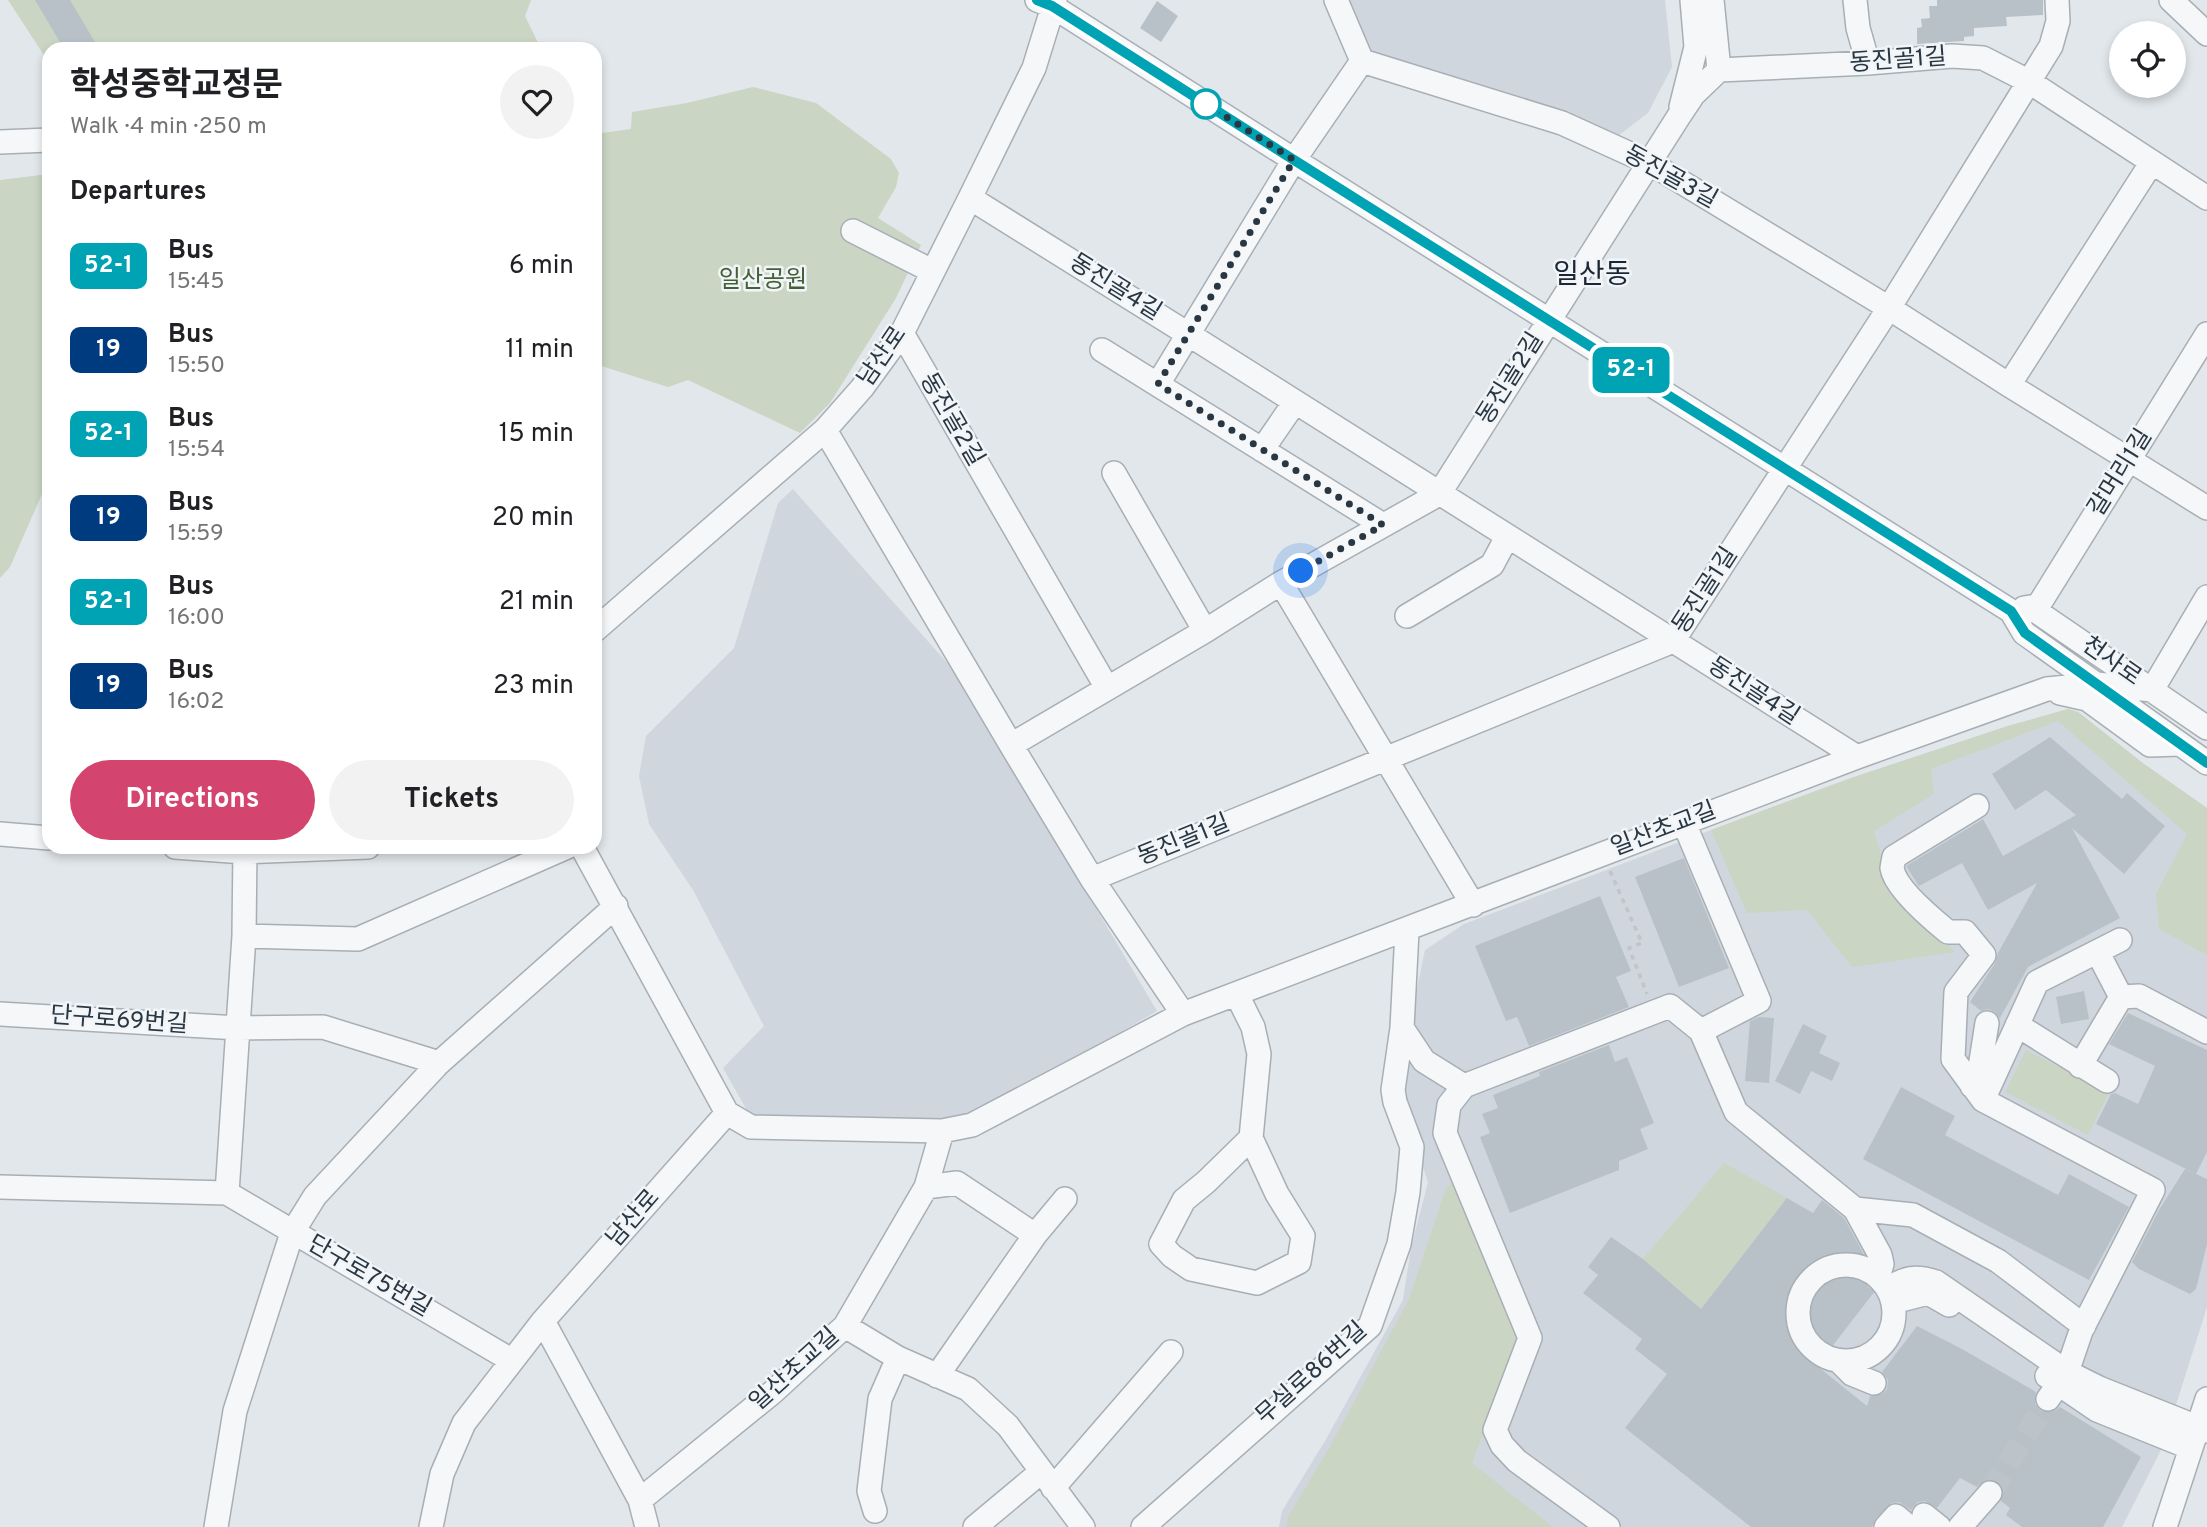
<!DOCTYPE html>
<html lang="en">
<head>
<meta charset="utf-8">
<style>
	body { margin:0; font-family:Overpass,"Noto Sans KR",sans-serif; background:#f2f2f2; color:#202124; height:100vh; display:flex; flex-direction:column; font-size:26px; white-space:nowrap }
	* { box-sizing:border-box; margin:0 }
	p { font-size:23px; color:#757577 }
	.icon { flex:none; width:38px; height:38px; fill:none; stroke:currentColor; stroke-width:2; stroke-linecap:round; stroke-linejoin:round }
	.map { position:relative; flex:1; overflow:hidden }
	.side { position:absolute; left:42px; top:42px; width:560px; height:812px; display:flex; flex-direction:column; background:#fff; border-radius:21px; box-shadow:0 4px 10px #0003 }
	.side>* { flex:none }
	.badge { padding:0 14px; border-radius:10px; font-size:24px; line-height:46px }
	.buttons { position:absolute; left:2109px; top:21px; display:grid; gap:14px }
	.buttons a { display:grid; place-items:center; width:77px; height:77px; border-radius:50%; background:#fff; box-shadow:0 4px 10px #0003; font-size:35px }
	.you { position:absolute; width:35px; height:35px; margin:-18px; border:5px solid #fff; border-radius:50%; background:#1a73e8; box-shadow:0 0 0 10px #1a73e833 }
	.map>.badge { position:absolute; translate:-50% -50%; box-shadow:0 0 0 4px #fff }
	h2 { padding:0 28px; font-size:26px; line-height:63px }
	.round { display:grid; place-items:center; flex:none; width:74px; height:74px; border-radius:37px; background:#f2f2f2 }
	.summary { display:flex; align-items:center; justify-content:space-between; height:119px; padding:0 28px }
	h1 { font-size:33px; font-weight:700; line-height:52px }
	.primary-button { display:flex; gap:14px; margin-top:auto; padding:14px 28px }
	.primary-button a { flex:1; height:80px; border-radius:42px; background:#d3446e; color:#fff; font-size:28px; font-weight:700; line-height:80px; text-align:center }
	.primary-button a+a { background:#f2f2f2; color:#202124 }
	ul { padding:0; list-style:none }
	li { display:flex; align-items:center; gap:21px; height:84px; padding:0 28px }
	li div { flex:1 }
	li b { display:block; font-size:26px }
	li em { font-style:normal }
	li .badge { min-width:77px; font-weight:700; text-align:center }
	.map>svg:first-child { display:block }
	.built { fill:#d0d6dd }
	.green { fill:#cad5c3 }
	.building { fill:#b9c1c8 }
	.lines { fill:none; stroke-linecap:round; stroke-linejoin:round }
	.minor-tunnel { stroke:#bdc4c9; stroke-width:23; stroke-dasharray:23 11; stroke-linecap:butt }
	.minor-casing { stroke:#a7afb5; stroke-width:26 }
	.path { stroke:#c0c5ca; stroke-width:3.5; stroke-dasharray:5 5; stroke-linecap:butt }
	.minor { stroke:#f5f7f9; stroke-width:23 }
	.line-casing { stroke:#fff; stroke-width:16 }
	.line { stroke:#00a3b4; stroke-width:10 }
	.walk { stroke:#293743; stroke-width:7; stroke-dasharray:0 12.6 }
	.stop-dot { fill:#fff; stroke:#00a3b4; stroke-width:3.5 }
	.labels { text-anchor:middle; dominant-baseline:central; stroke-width:5; stroke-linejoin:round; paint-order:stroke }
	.street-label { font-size:24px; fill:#293743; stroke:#f2f5f8 }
	.park-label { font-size:24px; fill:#446036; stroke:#f2f5f8 }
	.quarter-label { font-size:28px; fill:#1b2734; stroke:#f2f5f8 }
</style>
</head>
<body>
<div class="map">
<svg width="2207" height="1527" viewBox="0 0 2207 1527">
	<rect width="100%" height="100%" fill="#e2e7eb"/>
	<path class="built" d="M1347,0H1665L1672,67L1648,113L1610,142L1372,52Z
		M793,489L957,674L1157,1011L972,1118L932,1121L757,1119L749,1114L723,1068L764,1026L693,890L649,824L639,776L646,736L734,648L778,503Z
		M2068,709L2078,712L2144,764L2207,808V1307L2163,1446L2122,1527H1279L1282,1511L1325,1441L1403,1300L1411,1248L1428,1182L1416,1147L1398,1079L1425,950L1464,924L1711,830L1851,778L2008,726Z"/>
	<path class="green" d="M8,0H531L525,16L541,49H49V63Z
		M753,87L816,103L891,159L899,173L896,187L878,218L921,245L896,298L830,403L800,433L688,380L668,387L595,364V134L631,129L632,112L687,103Z
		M49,174V478L10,567L0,578V180Z
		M2068,709L2078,712L2144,764L2207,808V955L2159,929L2156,894L2187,834L2058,721L1931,769L1934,794L1874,831L1889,884L1955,952L1852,967L1807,910L1747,913L1711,830L1851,778L2008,726Z
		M2026,1050L2109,1093L2088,1135L2005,1092Z
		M1724,1163L1787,1198L1701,1309L1643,1259Z
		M1452,1183L1462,1185L1520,1336L1472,1463L1553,1527H1286L1288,1517L1332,1443L1409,1299L1446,1188Z"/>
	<path class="building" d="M35,0H70L99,49H64Z
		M1937,0H2043V15L2006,17L2007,26L1974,28V36L1964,37V41L1917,44V28L1922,27L1921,19L1930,18L1929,6H1937Z
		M1157,1L1178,16L1161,42L1140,28Z
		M2050,737L2122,799L2127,793L2165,826L2124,874L2072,828L2120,918L2028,967L2000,1018L1995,1012L1988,1009L1981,1011L1970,1002L1995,963L1998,953L2037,883L1988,910L1962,863L1919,886L1906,866L1983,819L2003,856L2076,815L2046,790L2015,810L1992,774Z
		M1684,858L1729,968L1679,987L1635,877Z
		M1600,896L1631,971L1616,977L1629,1007L1529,1046L1517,1017L1506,1021L1475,946Z
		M2084,991L2089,1019L2061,1024L2056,997Z
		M2128,1013L2207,1050V1152L2196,1174L2096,1124L2111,1094L2115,1093L2138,1104L2155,1066L2109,1044Z
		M1759,1017L1774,1018L1769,1083L1745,1081L1750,1021Z
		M1803,1024L1827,1036L1819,1053L1840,1063L1832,1081L1811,1071L1800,1094L1775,1081Z
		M1609,1045L1615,1062L1627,1057L1654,1123L1640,1129L1648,1149L1619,1161V1170L1510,1213L1480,1137L1490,1133L1482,1114L1498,1108L1493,1095L1540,1076L1539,1072Z
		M1901,1087L1955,1116L1945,1135L2058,1195L2069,1174L2129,1207L2089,1280L1863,1159Z
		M2185,1169L2207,1179V1244L2196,1289L2190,1294L2139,1269L2132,1262L2159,1210Z
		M1787,1198L1813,1213L1822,1200L1844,1218L1867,1260L1865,1281L1868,1287L1875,1291L1817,1366L1867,1406L1870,1396L1882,1394L1887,1389L1888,1380L1882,1372L1917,1326L1962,1349L2036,1392L2035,1404L2041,1411L2053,1412L2060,1407L2141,1457L2103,1527H2022L2006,1515L2010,1508L2001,1501L2003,1489L1999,1482L1986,1480L1977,1487L1960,1478L1937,1508L1925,1501L1918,1502L1911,1510L1899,1502L1892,1503L1876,1518L1872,1527H1751L1625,1428L1667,1374L1635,1349L1642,1339L1583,1293L1598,1275L1588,1267L1611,1237L1643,1259L1701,1309Z"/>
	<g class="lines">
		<path class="minor-tunnel" d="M1990,1493L2048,1399"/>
		<defs>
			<path id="minor" d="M1037,0L1052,6L1294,160L2011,611L2024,633L2207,763
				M1336,0L1362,61L1562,123L1650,163L1889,308L2009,385L2207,508
				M1855,0L1858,28L1868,63
				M2171,0L2207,34
				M1719,70L1868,63L1952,56L1983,58L2028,81L2207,198
				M1681,107L1696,47L1692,0
				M0,142L49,140
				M970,198L1188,334L1857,757
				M853,231L932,271
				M902,333L1107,688
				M1102,350L1383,525
				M1158,384L1294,160L1362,61
				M2009,385L2152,162
				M825,430L1011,745L1092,879L1183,1014
				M1262,450L1295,402
				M1114,473L1205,631
				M1281,583L1473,905
				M2024,608L2030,607L2207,728
				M2035,611L2207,334
				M1407,616L1492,565L1507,537
				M595,630L825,430L862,388L902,333L970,198L1034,68L1055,0
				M2060,693L2087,699L2150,745L2179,744
				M1011,745L1205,631L1281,583L1439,494L1679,116L1693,95L1719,70L1712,0
				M1977,806L1894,857C1894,857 1892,867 1892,868C1895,888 1932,919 1948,932H1965L1984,955L1956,992L1953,1059L1983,1100L2153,1190L2081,1331L2067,1372L2048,1399
				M1684,823L1759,1001L1701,1031
				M0,834L49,838
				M175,847L244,852L368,847
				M582,847L727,1113
				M1092,879L1673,641L1889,308L2051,46L2058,21L2057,0
				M244,936L358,939L567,847
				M2098,953L2121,997
				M1237,995L1253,1027L1259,1054L1251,1138L1277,1194L1303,1236L1299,1262L1257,1283L1191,1269L1172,1256L1161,1244L1184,1200L1206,1182L1251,1138
				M2121,997L2139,996L2207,1032
				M0,1014L238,1028L323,1027L439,1063
				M2017,1025L2107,1081
				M1402,1028L1424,1061L1464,1086
				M2080,1066L2121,997
				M1972,1086L1979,1074L1987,1023
				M1983,1100L2037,982L2120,940
				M727,1113L751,1127L942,1131L972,1125L1183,1014L1857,757L2047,689L2097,684L2152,690L2207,597
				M0,1187L227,1193L511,1360
				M926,1187L957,1183L1035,1235
				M227,1193L244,936L245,847
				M1855,1209L1880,1255L1882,1264L1878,1277
				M1798 1313a48 48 0 1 1 96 0a48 48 0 1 1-96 0Z
				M1888,1288C1906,1278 1915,1275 1936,1282L2067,1372L2099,1388L2207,1431
				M1893,1302L1928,1293L1949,1305
				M543,1321L640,1500L647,1527
				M845,1326L898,1358L968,1389L1008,1426L1083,1527
				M1839,1361L1852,1374L1874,1383
				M937,1376L1035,1235L1065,1199
				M2047,1376L2097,1410L2191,1448
				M1053,1488L1171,1352
				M640,1500L773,1392L845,1326L926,1187L942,1131
				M875,1511L869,1491L880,1399L898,1358
				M1924,1515L1939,1527
				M216,1527L235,1411L292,1233L315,1196L439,1063L616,906
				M431,1527L442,1474L464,1423L543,1321L727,1113
				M975,1527L1041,1472
				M1143,1527L1370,1326L1399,1244L1408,1192L1412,1147L1395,1102L1393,1090L1402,1028L1407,931
				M1608,1527L1517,1461L1502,1445L1495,1430L1530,1338L1445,1133L1449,1105L1464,1086L1670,1006L1701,1031L1736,1112L1855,1209L1913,1215L1998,1261L2084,1326
				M1886,1527L1896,1516L1909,1527
				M1960,1527L1990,1493
				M2165,1527L2207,1399"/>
		</defs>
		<use href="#minor" class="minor-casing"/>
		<path class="path" d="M1610,871L1642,943L1629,948L1647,994"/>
		<use href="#minor" class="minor"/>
	</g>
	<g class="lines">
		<defs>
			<path id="line" d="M1037,0L1052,6L1294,160L2011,611L2025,633L2207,763"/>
		</defs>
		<use href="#line" class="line-casing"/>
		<use href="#line" class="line"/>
		<path class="walk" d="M1206,104L1294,160L1158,384L1383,525L1301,571"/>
	</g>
	<circle class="stop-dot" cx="1206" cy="104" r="14"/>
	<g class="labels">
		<g class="street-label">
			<text transform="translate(1898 61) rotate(-4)">동진골1길</text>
			<text transform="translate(1670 178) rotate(29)">동진골3길</text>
			<text transform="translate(1115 288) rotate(32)">동진골4길</text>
			<text transform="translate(883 357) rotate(-56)">남산로</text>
			<text transform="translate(1511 379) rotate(-58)">동진골2길</text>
			<text transform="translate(951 420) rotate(60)">동진골2길</text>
			<text transform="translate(2121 473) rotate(-58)">갈머리1길</text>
			<text transform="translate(1706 591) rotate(-57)">동진골1길</text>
			<text transform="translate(2111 662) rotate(35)">천사로</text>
			<text transform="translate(1753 692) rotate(33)">동진골4길</text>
			<text transform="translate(1664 830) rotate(-21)">일산초교길</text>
			<text transform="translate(1184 841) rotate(-22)">동진골1길</text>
			<text transform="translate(119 1021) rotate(4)">단구로69번길</text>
			<text transform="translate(634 1219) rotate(-49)">남산로</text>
			<text transform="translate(369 1277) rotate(30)">단구로75번길</text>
			<text transform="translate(795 1370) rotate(-42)">일산초교길</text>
			<text transform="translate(1312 1374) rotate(-42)">무실로86번길</text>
		</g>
		<g class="park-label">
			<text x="763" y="281">일산공원</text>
		</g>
		<g class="quarter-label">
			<text x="1592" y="276">일산동</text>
		</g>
	</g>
</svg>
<div class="buttons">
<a><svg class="icon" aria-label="locate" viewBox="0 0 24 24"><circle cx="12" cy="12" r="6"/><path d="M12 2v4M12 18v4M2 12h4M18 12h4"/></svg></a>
</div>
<div class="you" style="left:1301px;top:571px"></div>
<b class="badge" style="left:1631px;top:370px;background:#00a3b4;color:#fff">52-1</b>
<section class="side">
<div class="summary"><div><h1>학성중학교정문</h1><p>Walk · 4 min · 250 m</p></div><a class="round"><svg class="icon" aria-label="heart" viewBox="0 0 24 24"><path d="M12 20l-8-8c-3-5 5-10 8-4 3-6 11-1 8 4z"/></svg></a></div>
<h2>Departures</h2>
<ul>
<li><span class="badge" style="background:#00a3b4;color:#fff">52-1</span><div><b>Bus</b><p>15:45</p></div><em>6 min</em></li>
<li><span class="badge" style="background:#003b80;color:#fff">19</span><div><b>Bus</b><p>15:50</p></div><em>11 min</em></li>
<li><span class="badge" style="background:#00a3b4;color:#fff">52-1</span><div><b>Bus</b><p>15:54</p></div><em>15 min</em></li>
<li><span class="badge" style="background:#003b80;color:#fff">19</span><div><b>Bus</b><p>15:59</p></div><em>20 min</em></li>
<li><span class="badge" style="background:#00a3b4;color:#fff">52-1</span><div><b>Bus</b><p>16:00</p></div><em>21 min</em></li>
<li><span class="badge" style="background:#003b80;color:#fff">19</span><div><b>Bus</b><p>16:02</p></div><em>23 min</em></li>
</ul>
<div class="primary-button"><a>Directions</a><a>Tickets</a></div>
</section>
</div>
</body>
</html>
